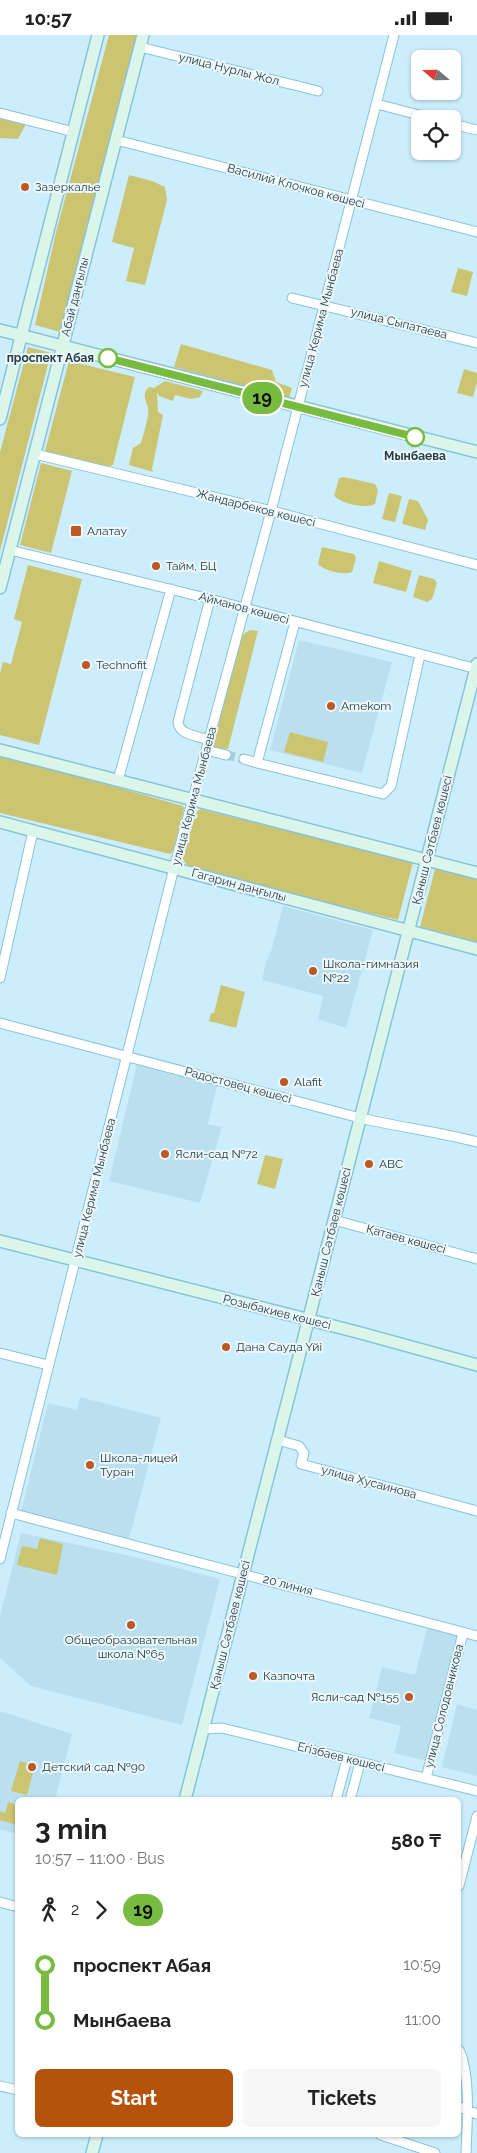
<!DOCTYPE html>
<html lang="en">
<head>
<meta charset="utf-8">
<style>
	body { margin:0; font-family:Raleway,sans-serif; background:#f6f6f6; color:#222; height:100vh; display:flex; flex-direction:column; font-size:19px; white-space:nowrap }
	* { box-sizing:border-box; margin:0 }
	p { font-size:16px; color:#767676 }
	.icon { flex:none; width:28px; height:28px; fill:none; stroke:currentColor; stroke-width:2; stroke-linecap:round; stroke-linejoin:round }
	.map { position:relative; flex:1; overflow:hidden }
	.sheet { position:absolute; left:15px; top:1762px; width:446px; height:340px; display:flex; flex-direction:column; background:#fff; border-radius:8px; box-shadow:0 1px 4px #0004 }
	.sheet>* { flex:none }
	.badge { padding:0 10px; border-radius:16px; font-size:18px; line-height:32px }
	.needle { width:32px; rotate:290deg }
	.tools { position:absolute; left:411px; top:15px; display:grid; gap:10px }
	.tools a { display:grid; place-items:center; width:50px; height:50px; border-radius:8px; background:#fff; box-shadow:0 1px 4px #0004; font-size:25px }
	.map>.badge { position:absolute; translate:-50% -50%; box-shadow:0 0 0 2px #fff }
	.legs { display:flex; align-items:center; gap:8px; height:55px; padding:0 20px; font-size:16px }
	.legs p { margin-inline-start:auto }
	.headline { display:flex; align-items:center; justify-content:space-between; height:85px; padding:0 20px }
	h1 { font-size:28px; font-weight:700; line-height:38px }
	.action { display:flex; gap:10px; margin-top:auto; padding:10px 20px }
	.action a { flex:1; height:58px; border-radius:8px; background:#b45309; color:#fff; font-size:20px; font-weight:700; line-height:58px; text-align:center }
	.action a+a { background:#f6f6f6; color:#222 }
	ul { padding:0 20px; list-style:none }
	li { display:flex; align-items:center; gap:18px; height:55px; font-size:19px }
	li i { display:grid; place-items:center; width:8px; height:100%; margin:0 6px; background:currentColor }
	li i::after { content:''; width:12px; height:12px; margin:-6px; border:4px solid; border-radius:50%; background:#fff }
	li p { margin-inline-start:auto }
	li:first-child i { background:linear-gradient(#0000 50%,currentColor 0) }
	li:last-child i { background:linear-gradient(currentColor 50%,#0000 0) }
	.status { display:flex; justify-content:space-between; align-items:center; height:35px; padding:0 25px; background:#fff; direction:ltr }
	.status svg { height:14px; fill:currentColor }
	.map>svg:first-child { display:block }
	.built { fill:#bae0f0 }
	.green { fill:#cbc572 }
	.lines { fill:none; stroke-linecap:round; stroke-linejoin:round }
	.street-tunnel { stroke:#abcbd8; stroke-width:9; stroke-dasharray:9 4.5; stroke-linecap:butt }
	.street-casing { stroke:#89c3d9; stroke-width:11 }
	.secondary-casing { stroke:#89c3d9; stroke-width:14 }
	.street { stroke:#fff; stroke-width:9 }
	.secondary { stroke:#daf6ea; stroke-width:11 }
	.line-1-casing { stroke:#fff; stroke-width:11 }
	.line-1 { stroke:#77bb41; stroke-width:8 }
	.poi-dot { fill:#bd5925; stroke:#ecf7fc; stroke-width:2 }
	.stop-1-dot { fill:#fff; stroke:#77bb41; stroke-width:2.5 }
	.labels { text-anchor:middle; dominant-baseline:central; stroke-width:4; stroke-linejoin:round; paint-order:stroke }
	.street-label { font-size:12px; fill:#273f48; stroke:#ecf7fc }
	.poi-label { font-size:12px; fill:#273f48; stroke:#ecf7fc; text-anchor:start }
	.stop-label { font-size:12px; font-weight:bold; fill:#273f48; stroke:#ecf7fc; text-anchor:end }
</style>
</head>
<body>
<div class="status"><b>10:57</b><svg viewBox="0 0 49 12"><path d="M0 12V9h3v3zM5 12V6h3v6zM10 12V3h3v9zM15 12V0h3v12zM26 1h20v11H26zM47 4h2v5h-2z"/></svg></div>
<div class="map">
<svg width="477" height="2118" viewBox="0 0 477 2118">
	<rect width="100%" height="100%" fill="#cceefc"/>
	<path class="built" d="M299,605L392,627L362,738L270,715Z
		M283,871L373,895L346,993L318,984L323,961L262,945L266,927L272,913Z
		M137,1029L217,1051L208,1089L222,1092L200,1168L109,1146Z
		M80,1362L161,1383L129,1504L21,1477L48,1368L77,1375Z
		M21,1498L131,1521L220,1544L182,1690L31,1651L0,1623V1581Z
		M427,1593L458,1601L427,1726L394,1718L401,1691L369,1683L382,1632L415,1640Z
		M457,1669L477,1675V1741L442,1732Z
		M0,1676L72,1699L55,1765H18L17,1799L0,1794Z"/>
	<path class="green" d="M109,0H137L60,297L35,290L56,197Z
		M0,80L27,87L18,104L0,103Z
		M129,140L152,146L165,152L167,165L145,250L126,246L134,213L112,207Z
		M458,233L473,237L467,261L451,257Z
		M181,309L272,335L276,347L292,353L289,363L174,332Z
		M28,312L51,318L0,516V417Z
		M69,326L135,342L113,430L107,432L45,416Z
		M464,334L477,338V347L473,362L457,358Z
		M165,346L203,356L200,362L191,364L175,360L173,366L159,361L157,357L158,377L163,380L152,434L153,437L129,430L133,413L141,408C143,400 150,380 148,373C146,365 141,359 149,352L154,353Z
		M41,428L72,436L51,518L20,510Z
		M344,442L375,449L378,455L375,469C365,474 342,469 334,461L339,443Z
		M389,458L402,461L395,487L382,484Z
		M409,464L418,466L428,485L425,495L402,489Z
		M322,512L354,519L356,523L352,537C344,541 323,535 318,529Z
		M379,526L412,536L406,557L373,548Z
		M28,530L82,544L39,710L0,700V638L3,627L11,629L22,587L14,584Z
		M419,540L434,544L437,548L432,564L427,567L413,562Z
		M250,595L258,596L228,714L212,712L240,602Z
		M290,697L328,707L323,727L284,717Z
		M0,722L32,728L183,771L184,774L173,816L170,819L0,778Z
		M200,774L413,827L398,885L196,836L187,830L182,824L196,778Z
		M435,834L477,844V907L420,892Z
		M221,950L245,957L236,993L209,986L211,978H214Z
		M265,1120L283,1124L275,1154L257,1149Z
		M40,1503L63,1509L57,1540L17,1530L22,1511L37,1514Z
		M20,1726L35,1730L27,1760L11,1756Z
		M8,1767L17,1770L16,1790L0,1785V1776L5,1778Z"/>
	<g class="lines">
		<path class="street-tunnel" d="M226,720L244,724"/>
		<defs>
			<path id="street" d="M140,12L318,56
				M377,69L434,84
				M0,78L74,97
				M452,89L477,95
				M116,105L477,197
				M292,263L477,308
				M35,419L276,477L477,530
				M10,515L210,564L477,634
				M295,587L257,728L383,759L391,751L420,620
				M209,705C198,701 179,700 178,687L210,564
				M206,715L226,720
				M244,724L257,728
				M118,745L171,554
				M0,943L33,796
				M0,988L360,1083C399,1092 439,1097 477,1107
				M334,1185L477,1224
				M0,1318L48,1330
				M278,1405L299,1411L304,1418L301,1429L477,1476
				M11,1478L477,1601
				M0,1524L174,833L271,476L394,0
				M204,1694L222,1693L477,1756
				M426,1743L463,1598
				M336,1765L347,1724
				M350,1765L360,1728
				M459,1851L477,1781
				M0,1867L18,1872
				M459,2015C471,2039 467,2091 466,2118
				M0,2051L18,2055
				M459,2072L477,2079
				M381,2100L435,2118"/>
			<path id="secondary" d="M0,295L477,417
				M0,384L98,0
				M0,553L143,0
				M0,715L477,838
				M0,787L477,914
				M0,1206L357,1297L477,1330
				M185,1765L477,629
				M92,2118L97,2100"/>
		</defs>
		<use href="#street" class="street-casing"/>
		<use href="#secondary" class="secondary-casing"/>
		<use href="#street" class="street"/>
		<use href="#secondary" class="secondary"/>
	</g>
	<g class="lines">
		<defs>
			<path id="line-1" d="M108,323L415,402"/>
		</defs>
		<use href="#line-1" class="line-1-casing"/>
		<use href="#line-1" class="line-1"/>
	</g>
	<g class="poi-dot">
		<circle cx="25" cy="152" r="5"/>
		<rect x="70" y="490" width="12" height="12" rx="2.5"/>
		<circle cx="156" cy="531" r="5"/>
		<circle cx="86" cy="630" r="5"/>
		<circle cx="331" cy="671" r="5"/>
		<circle cx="313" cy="936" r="5"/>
		<circle cx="284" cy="1047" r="5"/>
		<circle cx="165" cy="1119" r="5"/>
		<circle cx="369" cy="1129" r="5"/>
		<circle cx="226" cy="1312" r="5"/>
		<circle cx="90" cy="1430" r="5"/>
		<circle cx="131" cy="1590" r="5"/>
		<circle cx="253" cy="1641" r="5"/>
		<circle cx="409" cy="1662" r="5"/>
		<circle cx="32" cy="1732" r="5"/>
	</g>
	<g class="stop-1-dot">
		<circle cx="108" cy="323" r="9"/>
		<circle cx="415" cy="402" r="9"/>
	</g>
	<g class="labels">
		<g class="street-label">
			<text transform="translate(229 34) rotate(14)">улица Нурлы Жол</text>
			<text transform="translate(296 151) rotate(15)">Василий Клочков көшесі</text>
			<text transform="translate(75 262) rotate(-76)">Абай даңғылы</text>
			<text transform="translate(321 283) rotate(-75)">улица Керима Мынбаева</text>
			<text transform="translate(399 288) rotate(14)">улица Сыпатаева</text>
			<text transform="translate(256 473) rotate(14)">Жандарбеков көшесі</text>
			<text transform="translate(244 573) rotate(15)">Айманов көшесі</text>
			<text transform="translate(194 761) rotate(-75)">улица Керима Мынбаева</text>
			<text transform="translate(432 805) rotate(-76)">Қаныш Сәтбаев көшесі</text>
			<text transform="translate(239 850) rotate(15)">Гагарин даңғылы</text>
			<text transform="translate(238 1050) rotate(15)">Радостовец көшесі</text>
			<text transform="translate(94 1153) rotate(-76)">улица Керима Мынбаева</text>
			<text transform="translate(331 1197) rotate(-76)">Қаныш Сәтбаев көшесі</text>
			<text transform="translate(406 1204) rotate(15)">Қатаев көшесі</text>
			<text transform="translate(277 1277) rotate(14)">Розыбакиев көшесі</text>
			<text transform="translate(369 1447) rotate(15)">улица Хусаинова</text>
			<text transform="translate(288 1550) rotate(15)">20 линия</text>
			<text transform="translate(230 1590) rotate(-76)">Қаныш Сәтбаев көшесі</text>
			<text transform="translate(444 1671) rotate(-76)">улица Солодовникова</text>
			<text transform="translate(341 1722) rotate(14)">Егізбаев көшесі</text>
		</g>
		<g class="poi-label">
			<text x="35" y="152">Зазеркалье</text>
			<text x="87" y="496">Алатау</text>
			<text x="166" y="531">Тайм, БЦ</text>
			<text x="96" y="630">Technofit</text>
			<text x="341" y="671">Amekom</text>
			<text x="323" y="929">Школа-гимназия<tspan x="323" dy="14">№22</tspan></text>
			<text x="294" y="1047">Alafit</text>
			<text x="175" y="1119">Ясли-сад №72</text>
			<text x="379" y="1129">ABC</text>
			<text x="236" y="1312">Дана Сауда Үйі</text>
			<text x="100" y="1423">Школа-лицей<tspan x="100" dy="14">Туран</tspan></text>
			<text x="131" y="1605" text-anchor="middle">Общеобразовательная<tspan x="131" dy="14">школа №65</tspan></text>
			<text x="263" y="1641">Казпочта</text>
			<text x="399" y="1662" text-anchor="end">Ясли-сад №155</text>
			<text x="42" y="1732">Детский сад №90</text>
		</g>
		<g class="stop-label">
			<text x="94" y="323">проспект Абая</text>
			<text x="415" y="421" text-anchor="middle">Мынбаева</text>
		</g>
	</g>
</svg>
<div class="tools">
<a><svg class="needle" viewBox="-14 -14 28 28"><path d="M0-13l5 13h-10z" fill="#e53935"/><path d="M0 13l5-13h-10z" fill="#767676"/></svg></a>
<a><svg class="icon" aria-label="locate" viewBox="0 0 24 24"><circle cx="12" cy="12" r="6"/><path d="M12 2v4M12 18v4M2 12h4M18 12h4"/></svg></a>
</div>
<b class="badge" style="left:262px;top:363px;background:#77bb41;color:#111">19</b>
<section class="sheet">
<div class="headline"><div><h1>3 min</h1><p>10:57 – 11:00 · Bus</p></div><b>580 ₸</b></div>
<div class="legs"><svg class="icon" aria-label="walk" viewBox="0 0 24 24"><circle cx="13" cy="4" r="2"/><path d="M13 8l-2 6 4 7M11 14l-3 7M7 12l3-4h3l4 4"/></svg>2<svg class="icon" aria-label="forward" viewBox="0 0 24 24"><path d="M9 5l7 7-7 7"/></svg><b class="badge" style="background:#77bb41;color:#111">19</b></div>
<ul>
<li><i style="color:#77bb41"></i><b>проспект Абая</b><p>10:59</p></li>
<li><i style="color:#77bb41"></i><b>Мынбаева</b><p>11:00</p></li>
</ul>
<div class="action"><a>Start</a><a>Tickets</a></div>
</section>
</div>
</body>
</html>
